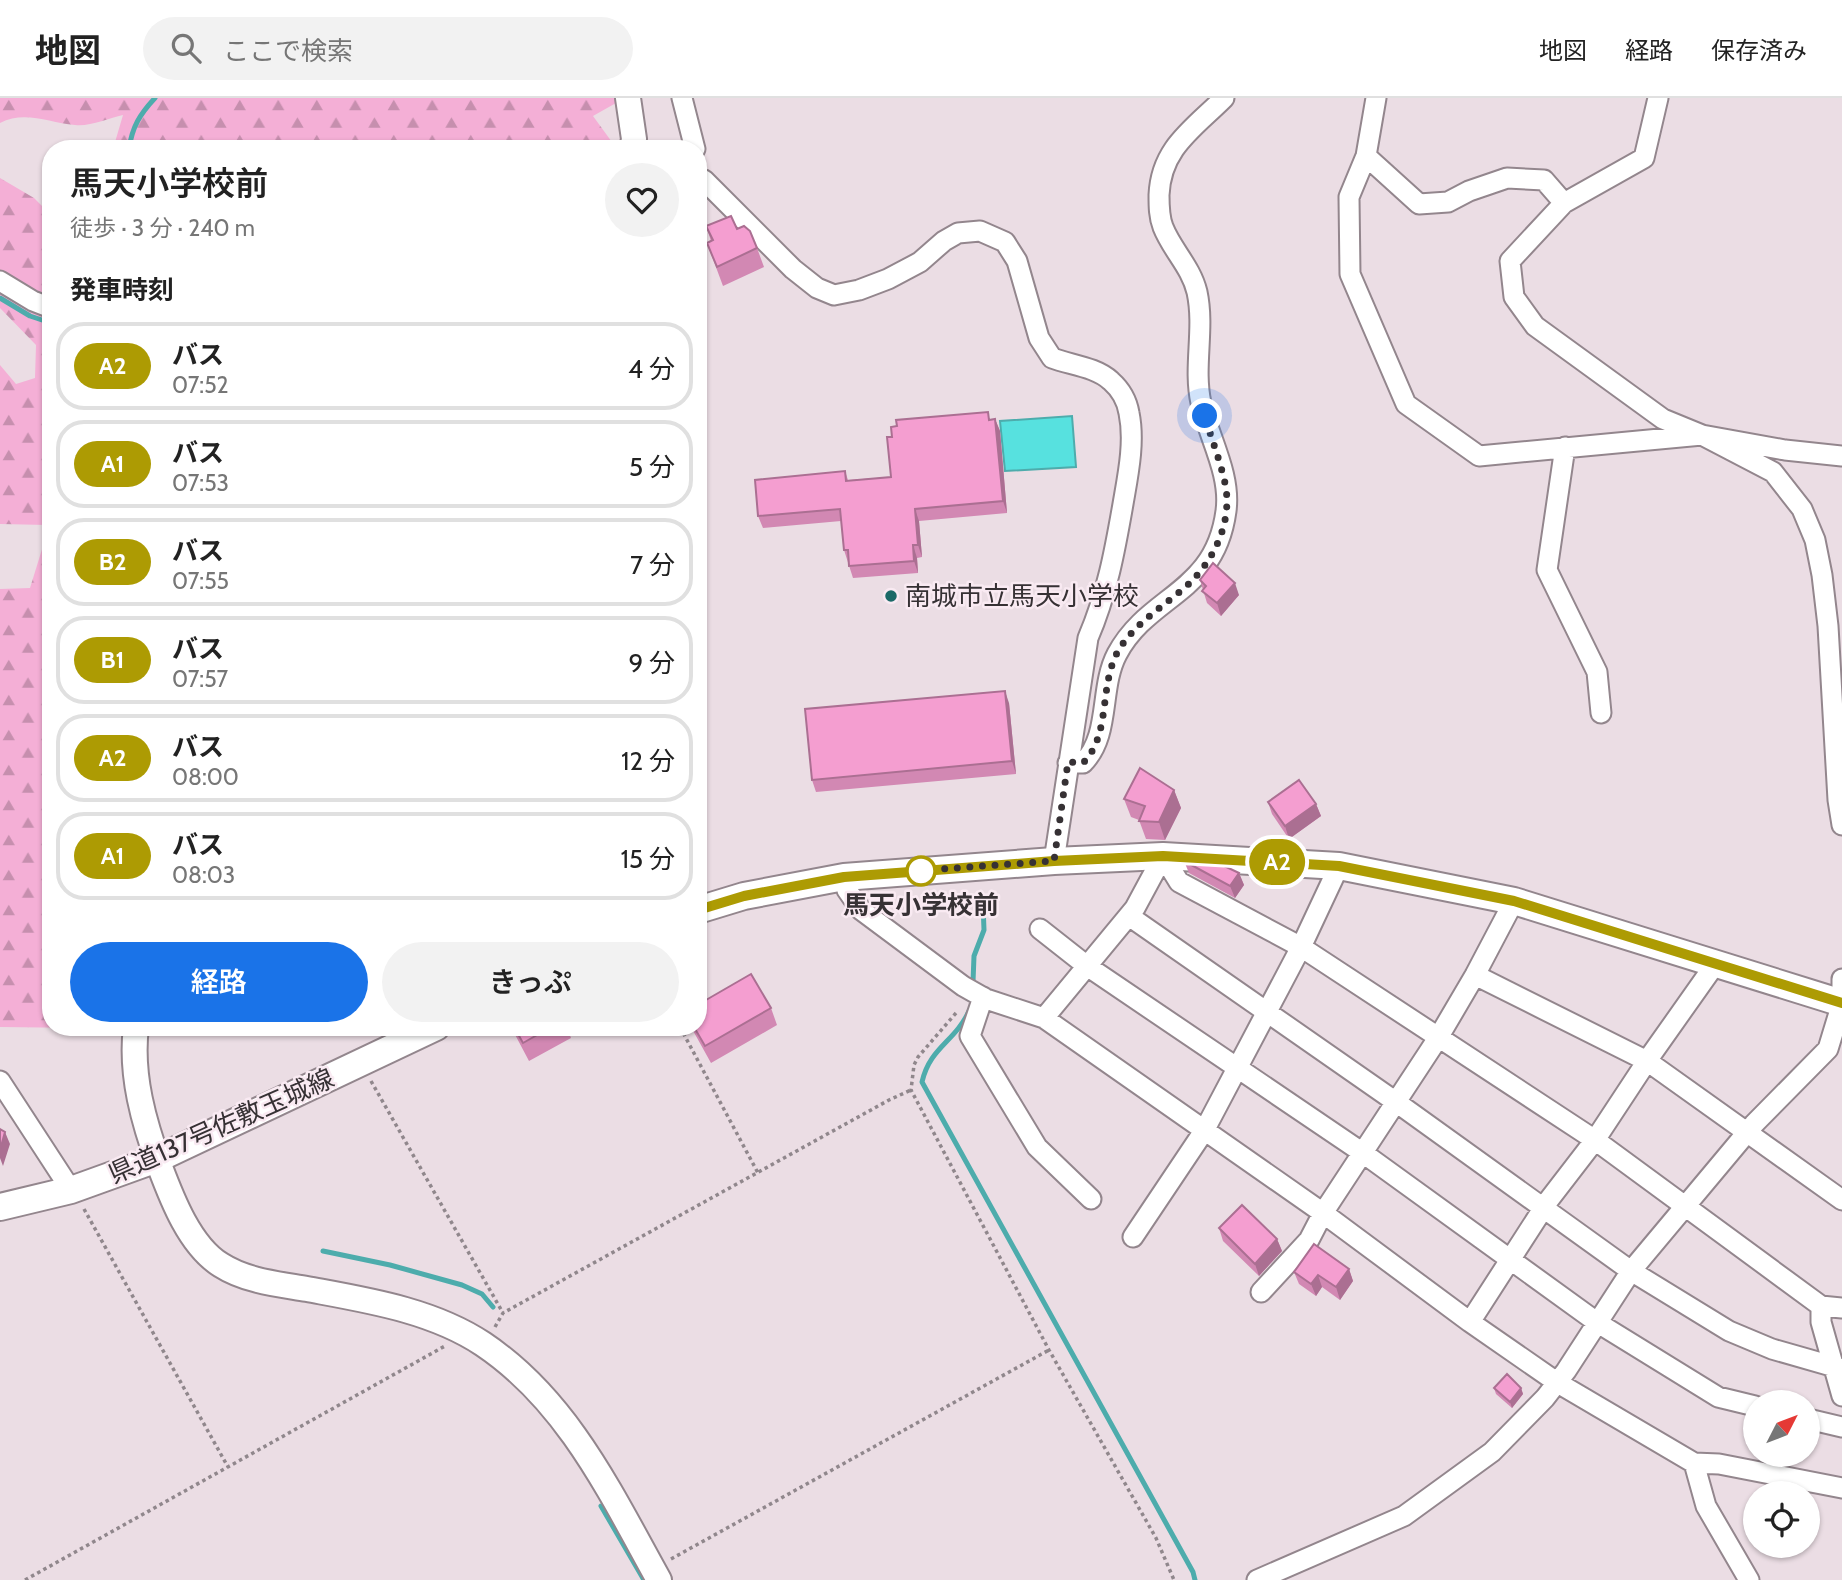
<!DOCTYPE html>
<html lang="ja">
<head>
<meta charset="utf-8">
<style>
	body { margin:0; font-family:Cabin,"Noto Sans JP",sans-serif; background:#f2f2f2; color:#222; height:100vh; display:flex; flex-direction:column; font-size:26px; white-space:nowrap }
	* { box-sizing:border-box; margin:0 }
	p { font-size:23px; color:#767676 }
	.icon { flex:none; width:38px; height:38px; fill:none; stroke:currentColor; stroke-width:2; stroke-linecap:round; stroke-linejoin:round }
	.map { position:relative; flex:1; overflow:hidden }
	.drawer { position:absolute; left:42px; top:42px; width:665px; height:896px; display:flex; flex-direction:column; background:#fff; border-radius:28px; box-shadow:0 2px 5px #0004 }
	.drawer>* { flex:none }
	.badge { padding:0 14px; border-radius:23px; font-size:24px; line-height:46px }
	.needle { width:46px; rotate:48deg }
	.controls { position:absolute; left:1743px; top:1292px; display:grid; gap:14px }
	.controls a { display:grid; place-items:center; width:77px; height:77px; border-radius:50%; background:#fff; box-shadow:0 2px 5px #0004; font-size:35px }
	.you { position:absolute; width:35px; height:35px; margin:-18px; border:5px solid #fff; border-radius:50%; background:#1a73e8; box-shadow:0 0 0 10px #1a73e833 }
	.map>.badge { position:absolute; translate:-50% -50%; box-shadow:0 0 0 4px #fff }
	h2 { padding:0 28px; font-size:26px; line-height:63px }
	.round { display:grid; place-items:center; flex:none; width:74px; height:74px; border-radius:37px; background:#f2f2f2 }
	.summary { display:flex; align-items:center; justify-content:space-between; height:119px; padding:0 28px }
	h1 { font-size:33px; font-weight:600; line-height:52px }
	.cta { display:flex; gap:14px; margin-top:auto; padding:14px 28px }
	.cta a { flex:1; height:80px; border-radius:42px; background:#1a73e8; color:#fff; font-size:28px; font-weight:600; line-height:80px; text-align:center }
	.cta a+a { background:#f2f2f2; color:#222 }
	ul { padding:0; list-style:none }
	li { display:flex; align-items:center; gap:21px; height:88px; margin:0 14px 10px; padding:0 14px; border:4px solid #e0e0e0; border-radius:28px }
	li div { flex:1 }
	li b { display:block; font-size:26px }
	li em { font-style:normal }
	li .badge { min-width:77px; font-weight:700; text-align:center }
	header { display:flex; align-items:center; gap:42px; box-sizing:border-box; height:98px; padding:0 35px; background:#fff; border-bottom:2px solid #e0e0e0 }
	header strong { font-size:33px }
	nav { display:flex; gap:38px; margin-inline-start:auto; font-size:24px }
	.search { width:490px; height:63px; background:#f2f2f2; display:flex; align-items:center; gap:18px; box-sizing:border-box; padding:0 24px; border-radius:38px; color:#767676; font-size:26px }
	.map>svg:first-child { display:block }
	.forest { fill:url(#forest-firs) }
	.water { fill:#57e1df; stroke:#4dacac; stroke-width:2 }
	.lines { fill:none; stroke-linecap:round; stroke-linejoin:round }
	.stream { stroke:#4dacac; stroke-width:5 }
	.minor-casing { stroke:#93868d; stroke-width:23 }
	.tertiary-casing { stroke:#93868d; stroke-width:28 }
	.secondary-casing { stroke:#93868d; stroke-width:30 }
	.path { stroke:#90878c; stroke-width:3.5; stroke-dasharray:3.5 3.5; stroke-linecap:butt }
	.minor { stroke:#fff; stroke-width:19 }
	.tertiary { stroke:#fff; stroke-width:24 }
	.secondary { stroke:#fff; stroke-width:26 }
	.wall { fill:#d288b3 }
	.shaded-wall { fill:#ab6f92 }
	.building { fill:#f49ed0; stroke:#ab6f92; stroke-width:2 }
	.line-casing { stroke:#fff; stroke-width:16 }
	.line { stroke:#ad9b03; stroke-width:10 }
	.walk { stroke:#363134; stroke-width:7; stroke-dasharray:0 12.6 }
	.poi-dot { fill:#1b6967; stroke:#f9eaf2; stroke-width:2.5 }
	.stop-dot { fill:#fff; stroke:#ad9b03; stroke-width:3.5 }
	.labels { text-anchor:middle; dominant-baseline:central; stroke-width:5; stroke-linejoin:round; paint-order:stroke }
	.poi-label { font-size:26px; fill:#363134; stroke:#f9eaf2; text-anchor:start }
	.stop-label { font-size:26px; font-weight:bold; fill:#363134; stroke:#f9eaf2 }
	.street-label { font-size:26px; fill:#363134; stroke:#f9eaf2 }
</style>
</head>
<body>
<header>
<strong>地図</strong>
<div class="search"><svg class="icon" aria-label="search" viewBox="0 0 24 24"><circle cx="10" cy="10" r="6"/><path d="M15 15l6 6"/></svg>ここで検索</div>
<nav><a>地図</a><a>経路</a><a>保存済み</a></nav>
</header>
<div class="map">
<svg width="1842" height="1482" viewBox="0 0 1842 1482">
	<defs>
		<pattern id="forest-firs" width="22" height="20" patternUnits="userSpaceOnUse" patternTransform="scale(1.75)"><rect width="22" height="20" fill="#f4afd6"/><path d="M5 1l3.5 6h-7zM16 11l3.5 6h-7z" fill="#c68fae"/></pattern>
	</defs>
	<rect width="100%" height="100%" fill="#ebdde4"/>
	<path class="forest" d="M0,0H615L616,5L593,18L617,51H113L123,17C109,20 89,29 75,27C49,25 25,12 0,25Z
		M0,80L34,100L51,117V202L0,174Z
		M0,193L43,218L51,219V425L47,427L0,426V267L16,286L35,280L36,247L0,210Z
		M43,448L51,449V929H89L84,930L0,929V491L30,490Z"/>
	<path class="water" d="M1072,318L1076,369L1005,373L1000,323Z"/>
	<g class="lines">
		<path class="stream" d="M129,51C132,29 140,16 155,0
			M0,200L30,218L51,225
			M973,884L974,858L984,832L983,806
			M969,913C955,944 930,949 922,984L1193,1474L1195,1482
			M323,1153L390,1167L462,1187L482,1196L493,1209
			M601,1408L644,1482"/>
		<defs>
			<path id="minor" d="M682,0L695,51
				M1376,0L1366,58L1349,99L1350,176L1406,306L1479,358L1702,337L1785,352L1842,358
				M1658,0L1644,60L1564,105L1510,163L1514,199L1535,228L1663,321L1702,337L1773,374L1802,411L1815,442L1822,477L1828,528L1838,702L1842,727
				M1366,58L1419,106L1448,104L1469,93L1507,80L1544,82L1564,105
				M698,88L704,82L793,171L817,190L834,197L859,192L888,181L920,164L944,143L958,135L980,133L1005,144L1017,163L1039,240L1052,260C1071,267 1096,269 1111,283C1120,291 1127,303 1129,315C1135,344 1128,377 1123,406C1115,452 1107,496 1088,540L1054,763
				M0,183L33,203L51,210
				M1565,349L1547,472L1597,574L1601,615
				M1068,665H1083C1111,637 1099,590 1117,556C1149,496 1215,496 1226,413C1231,376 1209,340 1201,305C1193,269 1205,231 1197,194C1191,169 1172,152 1163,129C1159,119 1159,108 1159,97C1161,50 1193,31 1224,0
				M1163,758L1179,784L1301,849L1595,1042L1821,1208L1842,1210
				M844,779L847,792L861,812L963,888L986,901L1044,920L1323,1115L1470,1224L1558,1285L1694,1365L1719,1366L1842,1390
				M1129,818L1396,1004L1631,1173L1729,1233L1772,1251L1842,1271
				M1040,831L1087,868L1363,1055L1598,1225L1718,1299L1755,1308
				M1475,877L1647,963L1842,1102
				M983,899L970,938L1037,1049L1091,1101
				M1044,920L1135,810L1163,758
				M0,983L71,1092
				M1133,1139L1204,1033L1301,849L1339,768
				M1261,1194L1309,1142L1323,1115L1438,940L1475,877L1514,803
				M1821,1208V1224L1842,1298
				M1470,1224L1548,1103L1595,1042L1651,957L1716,865
				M1808,1321L1842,1329
				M1694,1365L1706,1408L1749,1482
				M1257,1482L1404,1418L1492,1354L1545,1300L1566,1273L1631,1173L1754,1026L1828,951L1842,905V881"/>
			<path id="tertiary" d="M628,0L634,41L632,51
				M136,929C130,977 144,1025 160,1069C172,1101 190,1148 221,1167C246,1183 278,1186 307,1191C366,1202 432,1212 483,1246C568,1303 611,1396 659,1482"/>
			<path id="secondary" d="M698,812L744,798L844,779L1054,763L1163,758L1339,768L1514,803L1842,905
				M0,1109L71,1092L157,1061L436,929"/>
		</defs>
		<use href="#minor" class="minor-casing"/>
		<use href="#tertiary" class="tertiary-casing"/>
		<use href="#secondary" class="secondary-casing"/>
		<path class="path" d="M956,915L918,959L914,967L911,992L1049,1252L1156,1440L1174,1482
			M680,929L758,1075
			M371,983L503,1215
			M84,1111L228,1369
			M495,1229L503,1215L889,1002L911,992
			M671,1461L1049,1252
			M25,1482L445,1248"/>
		<use href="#minor" class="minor"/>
		<use href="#tertiary" class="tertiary"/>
		<use href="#secondary" class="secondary"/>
	</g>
	<path class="wall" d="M706,128L737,131L757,150L764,169L723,188L707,145L711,143Z
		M995,321L1000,333L1007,415L919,423L922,459L917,460L918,475L853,480L844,452L841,423L763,430L758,418L845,373L848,382L891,379L892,339Z
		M1200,482L1239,497L1221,518L1207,505Z
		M1009,605L1016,676L816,694L812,682Z
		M1174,692L1181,710L1165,742L1146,741L1139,722L1131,719L1124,701Z
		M1268,704L1316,706L1321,718L1289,741L1272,716Z
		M1184,763L1239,775L1244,787L1235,800L1189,775Z
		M706,902L771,910L777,927L711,965L691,929H698Z
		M511,929H567L571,940L529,963Z
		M1219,1130L1277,1141L1282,1153L1259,1178L1223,1143Z
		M1349,1171L1353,1183L1340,1202L1322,1189L1316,1198L1299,1186L1294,1174Z
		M1494,1290H1521L1523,1296L1512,1310L1496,1296Z"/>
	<path class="shaded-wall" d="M995,321L1000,333L1007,415L1003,403Z
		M915,411L919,423L922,459L918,447Z
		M913,447L917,460L918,475L914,463Z
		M1235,485L1239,497L1221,518L1217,505Z
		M1005,593L1009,605L1016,676L1012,663Z
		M1174,692L1181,710L1165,742L1159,724Z
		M1316,706L1321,718L1289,741L1285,728Z
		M1239,775L1244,787L1235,800L1230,788Z
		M5,1034L10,1046L3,1068L0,1060V1052Z
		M1277,1141L1282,1153L1259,1178L1255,1166Z
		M1349,1171L1353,1183L1340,1202L1336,1189Z
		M1318,1177L1322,1189L1316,1198L1311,1186Z
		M1521,1290L1523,1296L1512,1310L1510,1304Z"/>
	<path class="building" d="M731,118L737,131L744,128L750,133L757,150L717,169L707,145L713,142L706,128Z
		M988,314L989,322L995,321L1003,403L915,411L918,447H913L914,463L849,468L848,452H844L840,411L758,418L755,382L845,373L846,383L891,379L887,339H892L891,329L897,328L896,322Z
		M1213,465L1235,485L1217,505L1202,493L1206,488L1200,482Z
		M1005,593L1012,663L812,682L805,611Z
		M1140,670L1174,692L1159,724L1139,723L1145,708L1124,701Z
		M1299,682L1316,706L1285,728L1268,704Z
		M1184,763L1218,765L1239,775L1230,788Z
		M751,876L771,910L705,948L694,929H698V888L706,902Z
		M514,929H551L523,945Z
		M0,1031L5,1034L0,1052Z
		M1242,1107L1277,1141L1255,1166L1219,1130Z
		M1314,1146L1349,1171L1336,1189L1318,1177L1311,1186L1294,1174Z
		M1507,1276L1521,1290L1510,1304L1494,1290Z"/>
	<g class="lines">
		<defs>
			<path id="line" d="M698,812L744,798L844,779L1054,763L1163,758L1339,768L1514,803L1842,905"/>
		</defs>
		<use href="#line" class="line-casing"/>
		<use href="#line" class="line"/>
		<path class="walk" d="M921,773H914L1054,763L1068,664L1083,665C1111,637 1099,590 1117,555C1131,530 1155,514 1177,496C1210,471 1234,427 1225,385C1220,362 1211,340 1205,318"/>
	</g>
	<circle class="poi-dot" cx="891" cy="498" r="7"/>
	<circle class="stop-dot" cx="921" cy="773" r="14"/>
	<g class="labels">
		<g class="poi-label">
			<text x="905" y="498">南城市立馬天小学校</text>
		</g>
		<g class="stop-label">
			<text x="921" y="807">馬天小学校前</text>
		</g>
		<g class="street-label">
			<text transform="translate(221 1028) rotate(-24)">県道137号佐敷玉城線</text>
		</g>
	</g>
</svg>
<div class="controls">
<a><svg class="needle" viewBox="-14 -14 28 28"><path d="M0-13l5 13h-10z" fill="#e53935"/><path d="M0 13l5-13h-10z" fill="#767676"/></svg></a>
<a><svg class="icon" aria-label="locate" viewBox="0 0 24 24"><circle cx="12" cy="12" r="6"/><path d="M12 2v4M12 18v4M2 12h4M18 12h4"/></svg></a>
</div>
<div class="you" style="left:1205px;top:318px"></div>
<b class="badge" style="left:1277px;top:764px;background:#ad9b03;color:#fff">A2</b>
<section class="drawer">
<div class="summary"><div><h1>馬天小学校前</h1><p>徒歩 · 3 分 · 240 m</p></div><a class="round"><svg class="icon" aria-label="heart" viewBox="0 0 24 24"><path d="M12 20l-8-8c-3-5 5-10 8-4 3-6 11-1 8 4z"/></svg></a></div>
<h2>発車時刻</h2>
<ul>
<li><span class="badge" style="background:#ad9b03;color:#fff">A2</span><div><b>バス</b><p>07:52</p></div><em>4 分</em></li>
<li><span class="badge" style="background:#ad9b03;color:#fff">A1</span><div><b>バス</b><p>07:53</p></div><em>5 分</em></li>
<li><span class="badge" style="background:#ad9b03;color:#fff">B2</span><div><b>バス</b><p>07:55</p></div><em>7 分</em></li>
<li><span class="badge" style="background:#ad9b03;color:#fff">B1</span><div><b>バス</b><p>07:57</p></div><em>9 分</em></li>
<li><span class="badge" style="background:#ad9b03;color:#fff">A2</span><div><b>バス</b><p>08:00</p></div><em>12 分</em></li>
<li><span class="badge" style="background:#ad9b03;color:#fff">A1</span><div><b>バス</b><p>08:03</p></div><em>15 分</em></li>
</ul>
<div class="cta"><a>経路</a><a>きっぷ</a></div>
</section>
</div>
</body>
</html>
